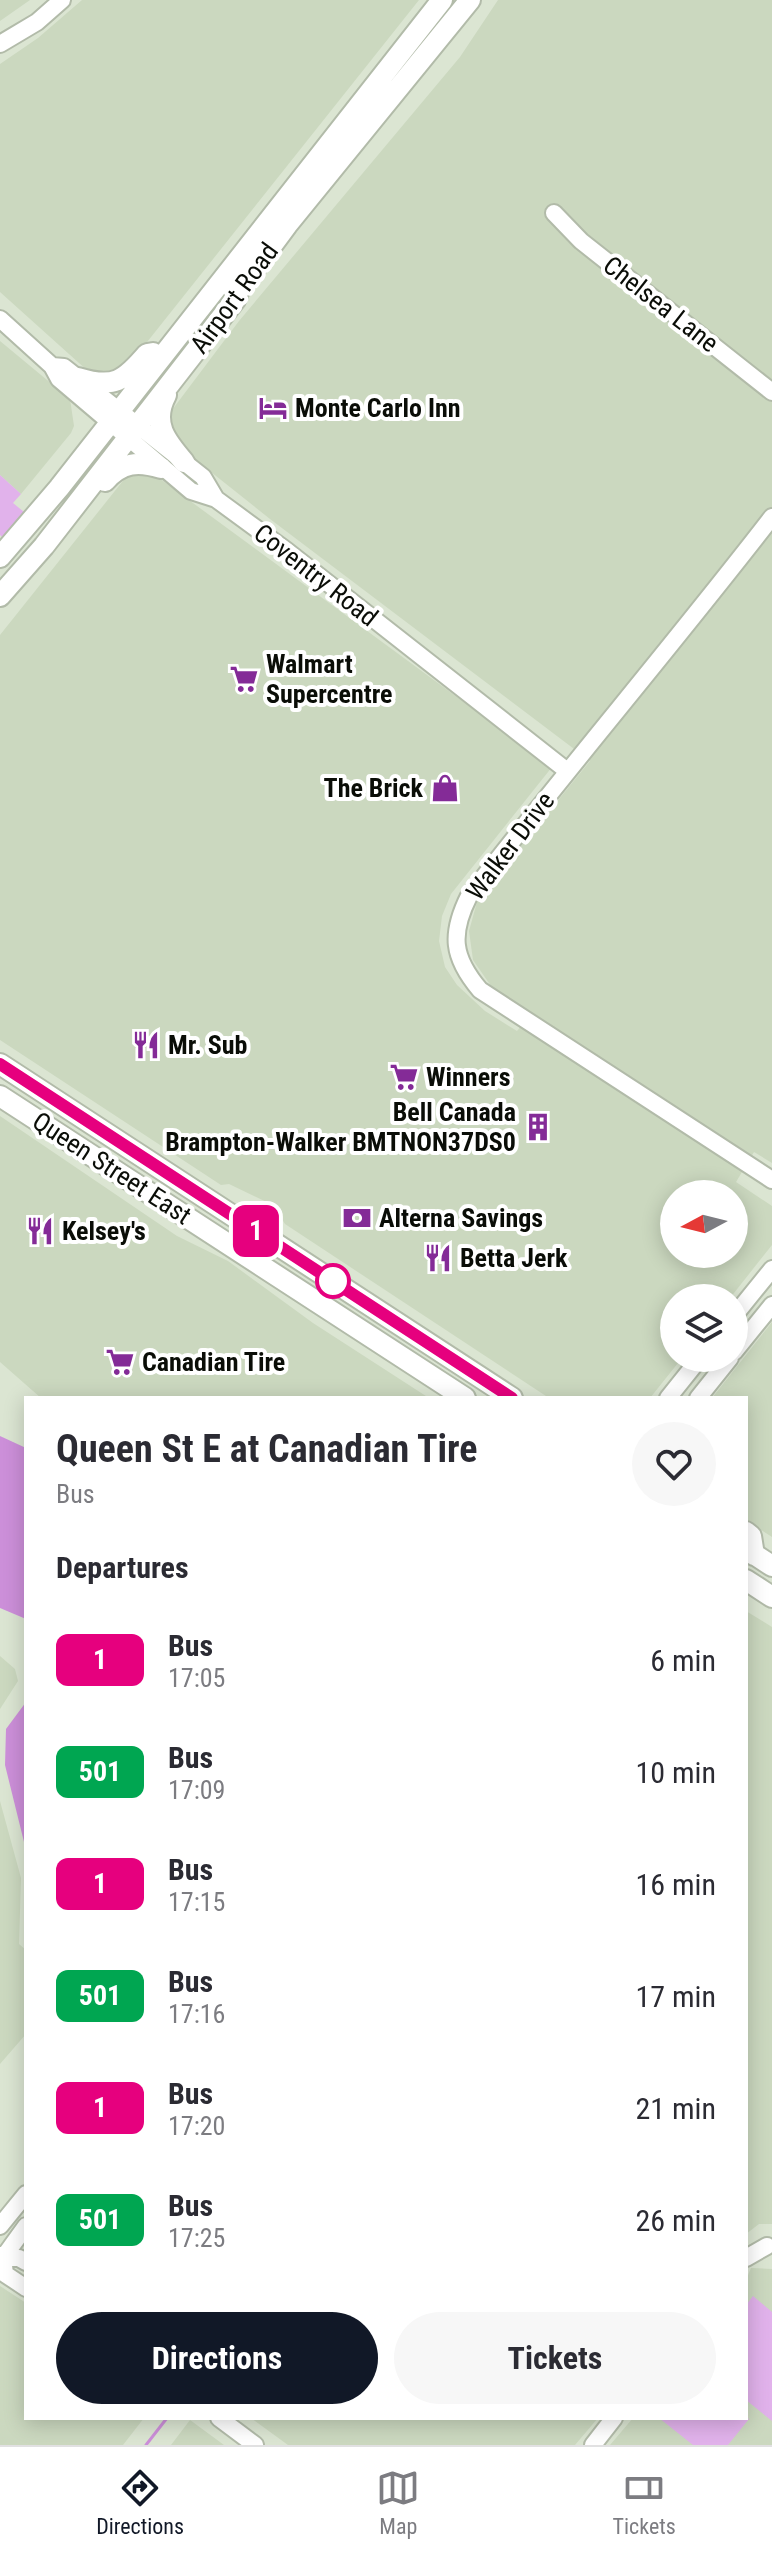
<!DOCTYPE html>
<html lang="en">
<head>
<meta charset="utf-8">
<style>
	body { margin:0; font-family:"Roboto Condensed",sans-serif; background:#f7f7f7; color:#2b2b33; height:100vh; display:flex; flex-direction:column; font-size:30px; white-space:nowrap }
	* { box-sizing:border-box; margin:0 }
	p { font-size:26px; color:#7c7c81 }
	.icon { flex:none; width:44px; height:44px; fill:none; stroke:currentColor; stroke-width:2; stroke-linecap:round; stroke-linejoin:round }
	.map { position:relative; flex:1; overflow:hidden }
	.sheet { position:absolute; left:24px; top:1396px; width:724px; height:1024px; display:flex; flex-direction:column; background:#fff; border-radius:0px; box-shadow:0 4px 20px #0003 }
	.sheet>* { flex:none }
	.badge { padding:0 16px; border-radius:12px; font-size:28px; line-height:52px }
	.needle { width:52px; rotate:263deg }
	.tools { position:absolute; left:660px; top:1180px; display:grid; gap:16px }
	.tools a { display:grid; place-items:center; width:88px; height:88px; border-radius:50%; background:#fff; box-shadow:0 4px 20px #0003; font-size:40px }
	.map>.badge { position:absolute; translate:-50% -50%; box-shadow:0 0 0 4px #fff }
	h2 { padding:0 32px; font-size:30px; line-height:72px }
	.round { display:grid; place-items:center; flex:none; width:84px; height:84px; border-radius:42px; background:#f7f7f7 }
	.headline { display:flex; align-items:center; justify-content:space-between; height:136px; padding:0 32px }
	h1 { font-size:38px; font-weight:700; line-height:60px }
	.cta { display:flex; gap:16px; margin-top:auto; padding:16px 32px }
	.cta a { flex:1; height:92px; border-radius:48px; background:#111827; color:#fff; font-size:32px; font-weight:700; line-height:92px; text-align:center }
	.cta a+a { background:#f7f7f7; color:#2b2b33 }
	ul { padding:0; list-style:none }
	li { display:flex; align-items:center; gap:24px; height:112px; padding:0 32px }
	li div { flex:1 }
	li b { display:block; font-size:30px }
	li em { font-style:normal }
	li .badge { min-width:88px; font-weight:700; text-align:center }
	.menu { display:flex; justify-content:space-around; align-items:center; height:112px; border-top:2px solid #e1e1e2; background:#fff; font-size:22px; color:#7c7c81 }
	.menu a { display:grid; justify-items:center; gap:4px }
	.menu .selected { color:#111827 }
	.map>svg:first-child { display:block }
	.built { fill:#cbd8bf; fill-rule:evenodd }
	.green { fill:#e1b2eb }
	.water { fill:#cc8fd9 }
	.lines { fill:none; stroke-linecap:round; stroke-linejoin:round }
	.stream { stroke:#cc8fd9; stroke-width:3 }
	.minor-casing { stroke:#b2bba9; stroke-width:20 }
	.major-casing { stroke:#b2bba9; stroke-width:24 }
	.minor { stroke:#fff; stroke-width:16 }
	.major { stroke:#fff; stroke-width:20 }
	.line-casing { stroke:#fff; stroke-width:18 }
	.line { stroke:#e6007e; stroke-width:12 }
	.stop-dot { fill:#fff; stroke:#e6007e; stroke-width:4 }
	.labels { text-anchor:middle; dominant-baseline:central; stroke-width:8; stroke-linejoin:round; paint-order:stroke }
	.street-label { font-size:26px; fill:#0a0d07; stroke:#fff }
	.poi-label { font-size:26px; font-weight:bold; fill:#0a0d07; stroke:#fff; text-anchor:start }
</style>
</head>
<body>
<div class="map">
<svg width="772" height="2445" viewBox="0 0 772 2445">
	<rect width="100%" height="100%" fill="#dbe5d2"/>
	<path class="built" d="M0,0H30L0,21Z
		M82,0H419L132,361L127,366L107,374L89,372L0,292V64L38,38Z
		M498,0H772V1163L754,1152L736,1182L772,1206V1245L730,1298H674V1358H682L650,1398H549L285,1224L273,1205L229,1184L221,1185L0,1040V635L130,472L153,474L159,478L552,767L451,894L442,916L439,941L445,967L457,985L485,1011L517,1031L532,1013L491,986L473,960L469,931L477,902L494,879L590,761L270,519L177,445L169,429V414L239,321L460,57ZM674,1194H734V1254H674Z
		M0,341L70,399L74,426L71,433L21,494L0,475Z
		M0,1116L177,1236L228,1261L313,1323L429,1398H41L0,1362Z
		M772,1322V1537L746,1520V1398H712Z
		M746,1611L772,1627V2224H759L746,2234Z
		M0,1656L15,1669L18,1681L0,1709Z
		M0,1801L21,1878L19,1944L26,1950V2034L0,2064Z
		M751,2268L772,2269V2445H610L633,2418H746V2280Z
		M0,2286L26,2303V2418H144L123,2445H0Z
		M251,2418H598L575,2445H288Z
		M190,2420L224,2445H171Z"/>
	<path class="green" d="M0,475L21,494L13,503L24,512L3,538L0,535Z
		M753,2296L772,2312V2421L746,2400V2305Z
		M746,2416L749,2419L728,2445H693L659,2418Z"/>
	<path class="water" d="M0,1436L26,1448V1619L0,1608Z
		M26,1702V1850L5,1765L6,1729Z"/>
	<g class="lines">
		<path class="stream" d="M146,2445L167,2418"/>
		<defs>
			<path id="minor" d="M0,44L37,22L62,0
				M554,213L581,241L772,392
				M0,319L52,366L59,379L191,491L216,499L287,551L566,770
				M52,366L64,367L203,477L216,499
				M772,517C673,645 568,768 469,896C450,934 452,957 480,990L772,1180
				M734,1316L772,1269
				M734,1352L772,1305
				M668,1398L700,1358
				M698,1398L730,1358
				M0,2226L26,2194
				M0,2255L3,2258L5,2274L26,2288
				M3,2258H19L26,2262
				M746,2258L767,2246
				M0,2262L26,2226
				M219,2418L255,2445
				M593,2445L614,2418"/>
			<path id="major" d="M78,378C114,389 124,381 147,354L153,353
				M166,395C151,423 166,441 184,462
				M105,481C122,462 138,461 161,468
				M0,557L59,488L442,0
				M0,596L44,546L235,300L239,290L287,225L470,0
				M0,1064L512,1398
				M0,1096L465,1398
				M746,1532L751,1536L754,1555
				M746,1549L772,1566
				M746,1580L772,1597"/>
		</defs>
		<use href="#minor" class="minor-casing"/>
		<use href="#major" class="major-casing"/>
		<use href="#minor" class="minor"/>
		<use href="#major" class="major"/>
	</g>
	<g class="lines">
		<defs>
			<path id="line" d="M0,1064L512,1398"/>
		</defs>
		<use href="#line" class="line-casing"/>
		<use href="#line" class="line"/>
	</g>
	<defs>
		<symbol id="hotel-bare" viewBox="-9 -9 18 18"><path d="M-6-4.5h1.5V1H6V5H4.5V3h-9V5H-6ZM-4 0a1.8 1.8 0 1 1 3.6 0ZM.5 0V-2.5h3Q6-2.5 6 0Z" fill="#842b97" stroke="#fff" stroke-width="2.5" paint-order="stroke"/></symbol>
		<symbol id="supermarket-bare" viewBox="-9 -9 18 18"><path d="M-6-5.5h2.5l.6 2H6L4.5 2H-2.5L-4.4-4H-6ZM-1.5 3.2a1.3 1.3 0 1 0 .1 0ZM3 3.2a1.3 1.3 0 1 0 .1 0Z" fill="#842b97" stroke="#fff" stroke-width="2.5" paint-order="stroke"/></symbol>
		<symbol id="shop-bare" viewBox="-9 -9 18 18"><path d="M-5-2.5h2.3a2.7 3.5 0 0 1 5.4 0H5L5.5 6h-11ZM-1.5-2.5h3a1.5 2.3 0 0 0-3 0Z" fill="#842b97" stroke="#fff" stroke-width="2.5" paint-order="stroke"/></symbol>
		<symbol id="restaurant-bare" viewBox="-9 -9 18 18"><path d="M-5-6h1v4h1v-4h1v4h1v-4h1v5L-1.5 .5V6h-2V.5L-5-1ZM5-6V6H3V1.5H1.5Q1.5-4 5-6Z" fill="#842b97" stroke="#fff" stroke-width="2.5" paint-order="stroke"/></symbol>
		<symbol id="building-bare" viewBox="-9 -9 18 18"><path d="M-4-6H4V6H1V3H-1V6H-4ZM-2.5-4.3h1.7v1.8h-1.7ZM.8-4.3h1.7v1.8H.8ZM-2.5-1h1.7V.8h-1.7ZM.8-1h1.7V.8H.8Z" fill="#842b97" stroke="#fff" stroke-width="2.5" paint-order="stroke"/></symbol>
		<symbol id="bank-bare" viewBox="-9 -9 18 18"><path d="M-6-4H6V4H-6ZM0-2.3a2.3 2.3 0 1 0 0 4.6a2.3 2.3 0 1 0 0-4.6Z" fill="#842b97" stroke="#fff" stroke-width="2.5" paint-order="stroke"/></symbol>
	</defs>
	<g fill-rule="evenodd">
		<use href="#hotel-bare" x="253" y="388" width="40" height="40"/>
		<use href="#supermarket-bare" x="224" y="659" width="40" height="40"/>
		<use href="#shop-bare" x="425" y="768" width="40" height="40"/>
		<use href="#restaurant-bare" x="126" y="1025" width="40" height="40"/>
		<use href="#supermarket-bare" x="384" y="1057" width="40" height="40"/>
		<use href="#building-bare" x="518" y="1107" width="40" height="40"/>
		<use href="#bank-bare" x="337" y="1198" width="40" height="40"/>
		<use href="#restaurant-bare" x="20" y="1211" width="40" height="40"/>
		<use href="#restaurant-bare" x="418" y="1238" width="40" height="40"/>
		<use href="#supermarket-bare" x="100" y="1342" width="40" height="40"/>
	</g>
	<circle class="stop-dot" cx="333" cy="1281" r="16"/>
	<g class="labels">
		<g class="street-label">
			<text transform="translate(234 298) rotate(-54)">Airport Road</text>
			<text transform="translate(661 304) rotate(38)">Chelsea Lane</text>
			<text transform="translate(316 575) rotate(38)">Coventry Road</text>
			<text transform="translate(510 846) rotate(-53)">Walker Drive</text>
			<text transform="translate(112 1168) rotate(33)">Queen Street East</text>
		</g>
		<g class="poi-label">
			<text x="295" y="408">Monte Carlo Inn</text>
			<text x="266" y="664">Walmart<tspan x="266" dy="30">Supercentre</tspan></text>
			<text x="423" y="788" text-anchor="end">The Brick</text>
			<text x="168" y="1045">Mr. Sub</text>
			<text x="426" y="1077">Winners</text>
			<text x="516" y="1112" text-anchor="end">Bell Canada<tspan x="516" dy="30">Brampton-Walker BMTNON37DS0</tspan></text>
			<text x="379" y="1218">Alterna Savings</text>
			<text x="62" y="1231">Kelsey's</text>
			<text x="460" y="1258">Betta Jerk</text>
			<text x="142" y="1362">Canadian Tire</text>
		</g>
	</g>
</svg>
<div class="tools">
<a><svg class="needle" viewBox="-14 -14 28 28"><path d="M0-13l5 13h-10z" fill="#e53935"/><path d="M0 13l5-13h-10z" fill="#7c7c81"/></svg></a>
<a><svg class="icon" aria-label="layers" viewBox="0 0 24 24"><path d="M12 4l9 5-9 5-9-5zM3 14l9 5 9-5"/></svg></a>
</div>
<b class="badge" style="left:256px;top:1231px;background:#e6007e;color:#fff">1</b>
<section class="sheet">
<div class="headline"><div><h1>Queen St E at Canadian Tire</h1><p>Bus</p></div><a class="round"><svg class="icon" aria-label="heart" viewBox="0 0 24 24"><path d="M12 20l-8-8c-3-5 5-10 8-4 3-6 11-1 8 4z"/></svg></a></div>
<h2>Departures</h2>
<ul>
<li><span class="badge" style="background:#e6007e;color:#fff">1</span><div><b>Bus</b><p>17:05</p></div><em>6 min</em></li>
<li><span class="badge" style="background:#00a651;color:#fff">501</span><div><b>Bus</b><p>17:09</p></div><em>10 min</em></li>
<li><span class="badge" style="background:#e6007e;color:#fff">1</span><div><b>Bus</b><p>17:15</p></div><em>16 min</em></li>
<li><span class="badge" style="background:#00a651;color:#fff">501</span><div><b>Bus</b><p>17:16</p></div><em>17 min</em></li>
<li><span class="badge" style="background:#e6007e;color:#fff">1</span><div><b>Bus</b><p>17:20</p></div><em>21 min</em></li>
<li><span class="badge" style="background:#00a651;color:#fff">501</span><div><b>Bus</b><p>17:25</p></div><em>26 min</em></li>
</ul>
<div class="cta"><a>Directions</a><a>Tickets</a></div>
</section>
</div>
<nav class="menu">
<a class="selected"><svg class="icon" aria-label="directions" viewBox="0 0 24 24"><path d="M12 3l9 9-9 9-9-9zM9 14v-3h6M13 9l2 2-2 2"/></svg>Directions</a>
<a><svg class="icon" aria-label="map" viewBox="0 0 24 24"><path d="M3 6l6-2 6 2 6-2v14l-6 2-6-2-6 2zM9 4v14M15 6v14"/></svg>Map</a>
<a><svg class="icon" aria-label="tickets" viewBox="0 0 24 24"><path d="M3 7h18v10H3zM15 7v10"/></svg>Tickets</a>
</nav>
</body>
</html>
